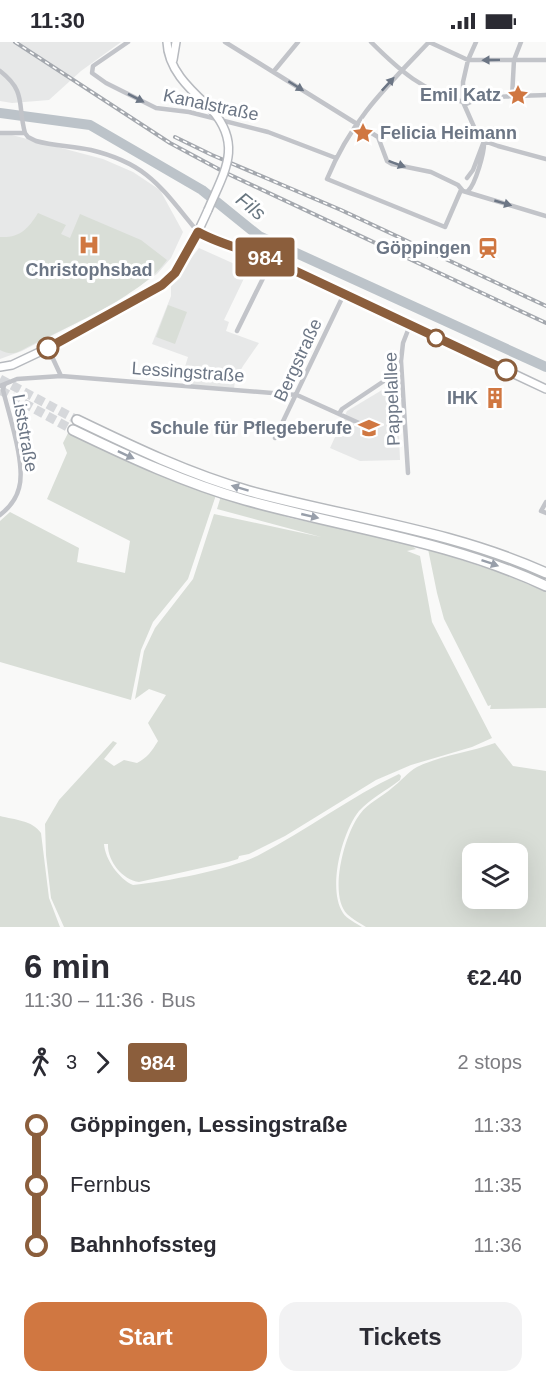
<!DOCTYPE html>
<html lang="en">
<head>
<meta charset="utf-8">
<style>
	body { margin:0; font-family:Helvetica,sans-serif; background:#f2f2f3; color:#2b2b33; height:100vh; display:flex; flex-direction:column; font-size:22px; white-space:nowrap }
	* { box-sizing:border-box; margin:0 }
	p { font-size:20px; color:#7c7c81 }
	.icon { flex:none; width:33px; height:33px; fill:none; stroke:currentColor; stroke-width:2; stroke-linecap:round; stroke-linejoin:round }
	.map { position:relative; height:885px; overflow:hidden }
	.sheet { display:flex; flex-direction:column; background:#fff; flex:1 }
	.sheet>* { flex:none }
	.badge { padding:0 12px; border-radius:4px; font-size:21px; line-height:39px }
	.fabs { position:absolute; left:462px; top:801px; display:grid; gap:12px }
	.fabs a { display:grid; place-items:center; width:66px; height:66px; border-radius:12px; background:#fff; box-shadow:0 6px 24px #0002; font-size:30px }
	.map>.badge { position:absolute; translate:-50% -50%; box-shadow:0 0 0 3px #fff }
	.legs { display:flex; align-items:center; gap:9px; height:66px; padding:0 24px; font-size:20px }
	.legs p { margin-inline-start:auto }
	.summary { display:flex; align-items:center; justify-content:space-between; height:102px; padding:0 24px }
	h1 { font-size:33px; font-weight:800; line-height:45px }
	.primary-button { display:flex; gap:12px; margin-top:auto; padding:12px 24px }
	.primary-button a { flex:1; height:69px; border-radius:18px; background:#d07741; color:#fff; font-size:24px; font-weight:800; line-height:69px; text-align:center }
	.primary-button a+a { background:#f2f2f3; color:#2b2b33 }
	ul { padding:0 24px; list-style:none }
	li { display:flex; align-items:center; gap:21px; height:60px; font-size:22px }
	li i { display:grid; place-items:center; width:9px; height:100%; margin:0 8px; background:currentColor }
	li i::after { content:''; width:15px; height:15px; margin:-8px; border:4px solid; border-radius:50%; background:#fff }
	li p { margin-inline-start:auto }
	li:first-child i { background:linear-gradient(#0000 50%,currentColor 0) }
	li:last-child i { background:linear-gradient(currentColor 50%,#0000 0) }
	.status { display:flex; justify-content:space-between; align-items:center; height:42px; padding:0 30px; background:#fff; direction:ltr }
	.status svg { height:16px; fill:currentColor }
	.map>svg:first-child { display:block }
	.built { fill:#e7e8e8 }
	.green { fill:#d9ded7; fill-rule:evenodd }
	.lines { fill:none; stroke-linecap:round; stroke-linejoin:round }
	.river { stroke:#bcc3c9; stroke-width:10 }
	.highway-tunnel { stroke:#d6d8db; stroke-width:9; stroke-dasharray:9 4.5; stroke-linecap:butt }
	.secondary-casing { stroke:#b7babf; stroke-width:10 }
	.highway-casing { stroke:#b5b8bc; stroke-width:12 }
	.street { stroke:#c2c4c9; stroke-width:4.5 }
	.secondary { stroke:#fff; stroke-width:7 }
	.highway { stroke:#fff; stroke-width:9 }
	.rail-casing { stroke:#a4a8ae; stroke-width:4 }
	.rail { stroke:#fff; stroke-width:1.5; stroke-dasharray:4.5; stroke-linecap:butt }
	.secondary-bridge-casing { stroke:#b7babf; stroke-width:10; stroke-linecap:butt }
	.secondary-bridge { stroke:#fff; stroke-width:7 }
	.oneway { fill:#6c7685 }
	.oneway2 { fill:#989faa }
	.line-1-casing { stroke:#fff; stroke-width:14 }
	.line-1 { stroke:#8b5e3c; stroke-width:9 }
	.stop-1-dot { fill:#fff; stroke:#8b5e3c; stroke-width:3 }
	.labels { text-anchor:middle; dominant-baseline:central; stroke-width:6; stroke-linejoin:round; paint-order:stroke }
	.poi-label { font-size:18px; font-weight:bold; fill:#6c7685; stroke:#fff; text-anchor:end }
	.street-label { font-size:18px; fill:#6c7685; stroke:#fff }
	.water-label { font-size:20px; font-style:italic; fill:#687680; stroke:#fff }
</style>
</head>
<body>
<div class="status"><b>11:30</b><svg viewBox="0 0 49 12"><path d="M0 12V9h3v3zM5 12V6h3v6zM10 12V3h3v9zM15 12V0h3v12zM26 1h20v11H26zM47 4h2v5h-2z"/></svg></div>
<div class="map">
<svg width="546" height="885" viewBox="0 0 546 885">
	<rect width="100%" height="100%" fill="#f9f9f8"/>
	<path class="built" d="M0,0H121L81,29L49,58L12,61L0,59Z
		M0,93H12L103,117L133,130L160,148L183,190L171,216L157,232L113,262L22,309L0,317Z
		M199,206L248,228L224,278L229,280L226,289L259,301L243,324L235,338L234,347L185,343L184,328L188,315L152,302L171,254V242Z
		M392,342L397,346L400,418L360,419L330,406L347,369Z"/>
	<path class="green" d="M38,171L66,183L61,192L70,196L80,172L141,198L167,218C142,254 64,286 24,307C15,312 10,313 0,308V195C20,196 28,187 38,171Z
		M168,263L187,270L175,302L156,295Z
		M68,391C117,415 165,435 216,453L188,537L153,580L141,608L131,658L0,620V479L10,470L79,506L77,520L125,531L130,499L47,457L67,411L63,401Z
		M221,454L290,476L408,501L416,507L407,509L420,514L432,580L492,696L472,705L411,723L376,738L285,794L249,812L239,814L238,817L228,820L139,840C122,838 107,818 108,802H104C105,817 119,837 133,843C168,839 228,828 259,813C307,788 350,755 399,732L401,734L400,738C387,748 370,757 359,769C342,790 327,847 343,871C347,877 356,881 362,885H64L51,856L46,813L45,782L59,758L113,699L117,701L104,717L114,724L124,718L137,721C147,716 152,709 158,699L148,681L166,653L149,647L135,657L144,609L155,586L193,537L214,472L321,495L217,467Z
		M428,507L504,532L546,550V666L490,667L491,663L488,664L444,577L437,551Z
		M495,701L513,724L546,729V885H366C360,881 352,877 347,872C328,852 345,791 360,772C368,761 382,755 392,746C400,740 408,730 417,725C442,713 471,710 495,701ZM472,812H518V856H472Z
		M0,774C15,778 32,778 41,791L49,856L60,885H0Z"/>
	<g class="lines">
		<path class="river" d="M0,71L90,83L202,148L259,194L546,325"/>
		<path class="highway-tunnel" d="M0,337L77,378
			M0,348L73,388"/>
		<defs>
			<path id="secondary" d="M167,0C168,29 192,49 212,68
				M173,18L176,0
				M198,190L208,196L272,218L546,347
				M0,325L12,323L48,306L162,243C184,223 196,194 208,168"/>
			<path id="highway" d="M77,378C133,405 189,432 249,449C348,476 451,488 546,531
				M73,388C129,415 185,441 245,458C346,486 450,499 546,544"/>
		</defs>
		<use href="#secondary" class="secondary-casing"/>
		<use href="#highway" class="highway-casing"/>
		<path class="street" d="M128,0L93,24L92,31L106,41L156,66L189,70L268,90L336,116
			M225,0L378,95L387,119L392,122L431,130L458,143L463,149L546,174
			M371,0C401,30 422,48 463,60
			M429,0C386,45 351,78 327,137L445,185L461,148
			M429,0L468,18H546
			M476,0L468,18L463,40V60L478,94L484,99L498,104L546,117
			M0,29C27,50 17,62 25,91
			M274,29L298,0
			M512,55L514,18L521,0
			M466,62C481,53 526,54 546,53
			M0,91H25L28,95L36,99C54,104 73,104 91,108C149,122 162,147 198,190
			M467,136L473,128L484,99
			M468,149C475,143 485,110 484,99
			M237,289L272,218
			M48,306L61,334
			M0,344L17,337L61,334L297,353L370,386
			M339,372L342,367L393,333L401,331
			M275,396L344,252
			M408,431L401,319L403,301L410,283
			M546,460L541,469L546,471
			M0,473C9,466 16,458 19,446C26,423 9,373 3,348L4,343"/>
		<use href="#secondary" class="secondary"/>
		<use href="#highway" class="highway"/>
		<defs>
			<path id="rail" d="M15,0L170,101L224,130L546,281
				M175,95L212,113L341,168L546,264"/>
		</defs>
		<use href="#rail" class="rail-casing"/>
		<use href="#rail" class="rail"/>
		<defs>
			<path id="secondary-bridge" d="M208,168C224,130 243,104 212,68"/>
		</defs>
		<use href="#secondary-bridge" class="secondary-bridge-casing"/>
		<use href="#secondary-bridge" class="secondary-bridge"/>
	</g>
	<defs><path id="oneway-solid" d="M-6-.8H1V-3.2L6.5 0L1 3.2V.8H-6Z" transform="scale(1.5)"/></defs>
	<g class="oneway">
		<use href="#oneway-solid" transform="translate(491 18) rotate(179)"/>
		<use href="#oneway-solid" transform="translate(388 42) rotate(-47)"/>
		<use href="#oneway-solid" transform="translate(296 44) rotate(32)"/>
		<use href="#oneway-solid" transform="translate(136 56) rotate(27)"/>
		<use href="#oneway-solid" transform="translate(397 122) rotate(20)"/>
		<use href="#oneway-solid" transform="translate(503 161) rotate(16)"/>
	</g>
	<g class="oneway2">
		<use href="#oneway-solid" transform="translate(126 413) rotate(25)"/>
		<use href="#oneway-solid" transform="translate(240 446) rotate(-163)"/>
		<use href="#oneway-solid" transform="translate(310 474) rotate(13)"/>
		<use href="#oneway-solid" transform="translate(490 521) rotate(19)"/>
	</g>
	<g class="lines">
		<defs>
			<path id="line-1" d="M48,306L162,243L175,231L198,190C221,203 247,208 272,218L506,328"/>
		</defs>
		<use href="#line-1" class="line-1-casing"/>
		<use href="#line-1" class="line-1"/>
	</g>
	<defs>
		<symbol id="sight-bare" viewBox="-9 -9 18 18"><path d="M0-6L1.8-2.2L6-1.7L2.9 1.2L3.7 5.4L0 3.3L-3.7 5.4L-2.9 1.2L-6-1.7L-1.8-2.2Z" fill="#d07741" stroke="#fff" stroke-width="2.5" paint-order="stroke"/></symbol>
		<symbol id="hospital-bare" viewBox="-9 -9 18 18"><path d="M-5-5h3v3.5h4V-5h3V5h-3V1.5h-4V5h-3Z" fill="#d07741" stroke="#fff" stroke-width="2.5" paint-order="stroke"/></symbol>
		<symbol id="station-bare" viewBox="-9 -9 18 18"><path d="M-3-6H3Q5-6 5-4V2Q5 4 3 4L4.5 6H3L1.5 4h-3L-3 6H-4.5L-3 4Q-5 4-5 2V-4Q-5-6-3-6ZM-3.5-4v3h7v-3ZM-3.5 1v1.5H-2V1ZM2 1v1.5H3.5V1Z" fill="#d07741" stroke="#fff" stroke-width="2.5" paint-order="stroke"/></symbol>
		<symbol id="building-bare" viewBox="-9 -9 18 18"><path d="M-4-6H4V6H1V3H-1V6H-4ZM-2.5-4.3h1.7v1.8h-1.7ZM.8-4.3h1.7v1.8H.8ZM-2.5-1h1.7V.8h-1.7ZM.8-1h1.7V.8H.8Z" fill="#d07741" stroke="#fff" stroke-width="2.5" paint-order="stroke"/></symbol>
		<symbol id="school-bare" viewBox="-9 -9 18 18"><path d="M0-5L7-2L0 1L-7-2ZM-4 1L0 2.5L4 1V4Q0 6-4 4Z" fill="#d07741" stroke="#fff" stroke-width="2.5" paint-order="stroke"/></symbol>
	</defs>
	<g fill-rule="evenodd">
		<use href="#sight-bare" x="503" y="38" width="30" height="30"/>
		<use href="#sight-bare" x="348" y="76" width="30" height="30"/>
		<use href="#hospital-bare" x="74" y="188" width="30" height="30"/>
		<use href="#station-bare" x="473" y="191" width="30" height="30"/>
		<use href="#building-bare" x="480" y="341" width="30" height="30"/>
		<use href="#school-bare" x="354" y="371" width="30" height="30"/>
	</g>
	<g class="stop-1-dot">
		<circle cx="436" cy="296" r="8"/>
		<circle cx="48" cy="306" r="10"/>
		<circle cx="506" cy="328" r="10"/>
	</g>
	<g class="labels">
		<g class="poi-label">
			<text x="501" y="53">Emil Katz</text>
			<text x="380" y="91" text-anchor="start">Felicia Heimann</text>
			<text x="471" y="206">Göppingen</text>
			<text x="89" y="228" text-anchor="middle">Christophsbad</text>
			<text x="478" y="356">IHK</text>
			<text x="352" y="386">Schule für Pflegeberufe</text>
		</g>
		<g class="street-label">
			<text transform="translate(211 63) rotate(12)">Kanalstraße</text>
			<text transform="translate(298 318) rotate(-65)">Bergstraße</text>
			<text transform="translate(188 330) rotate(4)">Lessingstraße</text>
			<text transform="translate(392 357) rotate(-92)">Pappelallee</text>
			<text transform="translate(25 391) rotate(80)">Liststraße</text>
		</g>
		<g class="water-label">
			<text transform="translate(251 164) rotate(39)">Fils</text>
		</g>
	</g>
</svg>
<div class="fabs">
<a><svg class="icon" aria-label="layers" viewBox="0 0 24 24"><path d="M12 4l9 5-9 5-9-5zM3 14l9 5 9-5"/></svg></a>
</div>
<b class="badge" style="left:265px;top:215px;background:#8b5e3c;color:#fff">984</b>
</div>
<section class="sheet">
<div class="summary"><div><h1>6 min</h1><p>11:30 – 11:36 · Bus</p></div><b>€2.40</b></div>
<div class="legs"><svg class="icon" aria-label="walk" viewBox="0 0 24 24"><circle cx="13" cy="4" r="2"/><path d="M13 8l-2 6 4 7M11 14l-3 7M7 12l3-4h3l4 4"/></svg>3<svg class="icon" aria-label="forward" viewBox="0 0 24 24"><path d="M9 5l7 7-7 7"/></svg><b class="badge" style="background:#8b5e3c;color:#fff">984</b><p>2 stops</p></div>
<ul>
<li><i style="color:#8b5e3c"></i><b>Göppingen, Lessingstraße</b><p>11:33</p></li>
<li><i style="color:#8b5e3c"></i><span>Fernbus</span><p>11:35</p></li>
<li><i style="color:#8b5e3c"></i><b>Bahnhofssteg</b><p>11:36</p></li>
</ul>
<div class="primary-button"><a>Start</a><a>Tickets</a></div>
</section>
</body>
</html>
